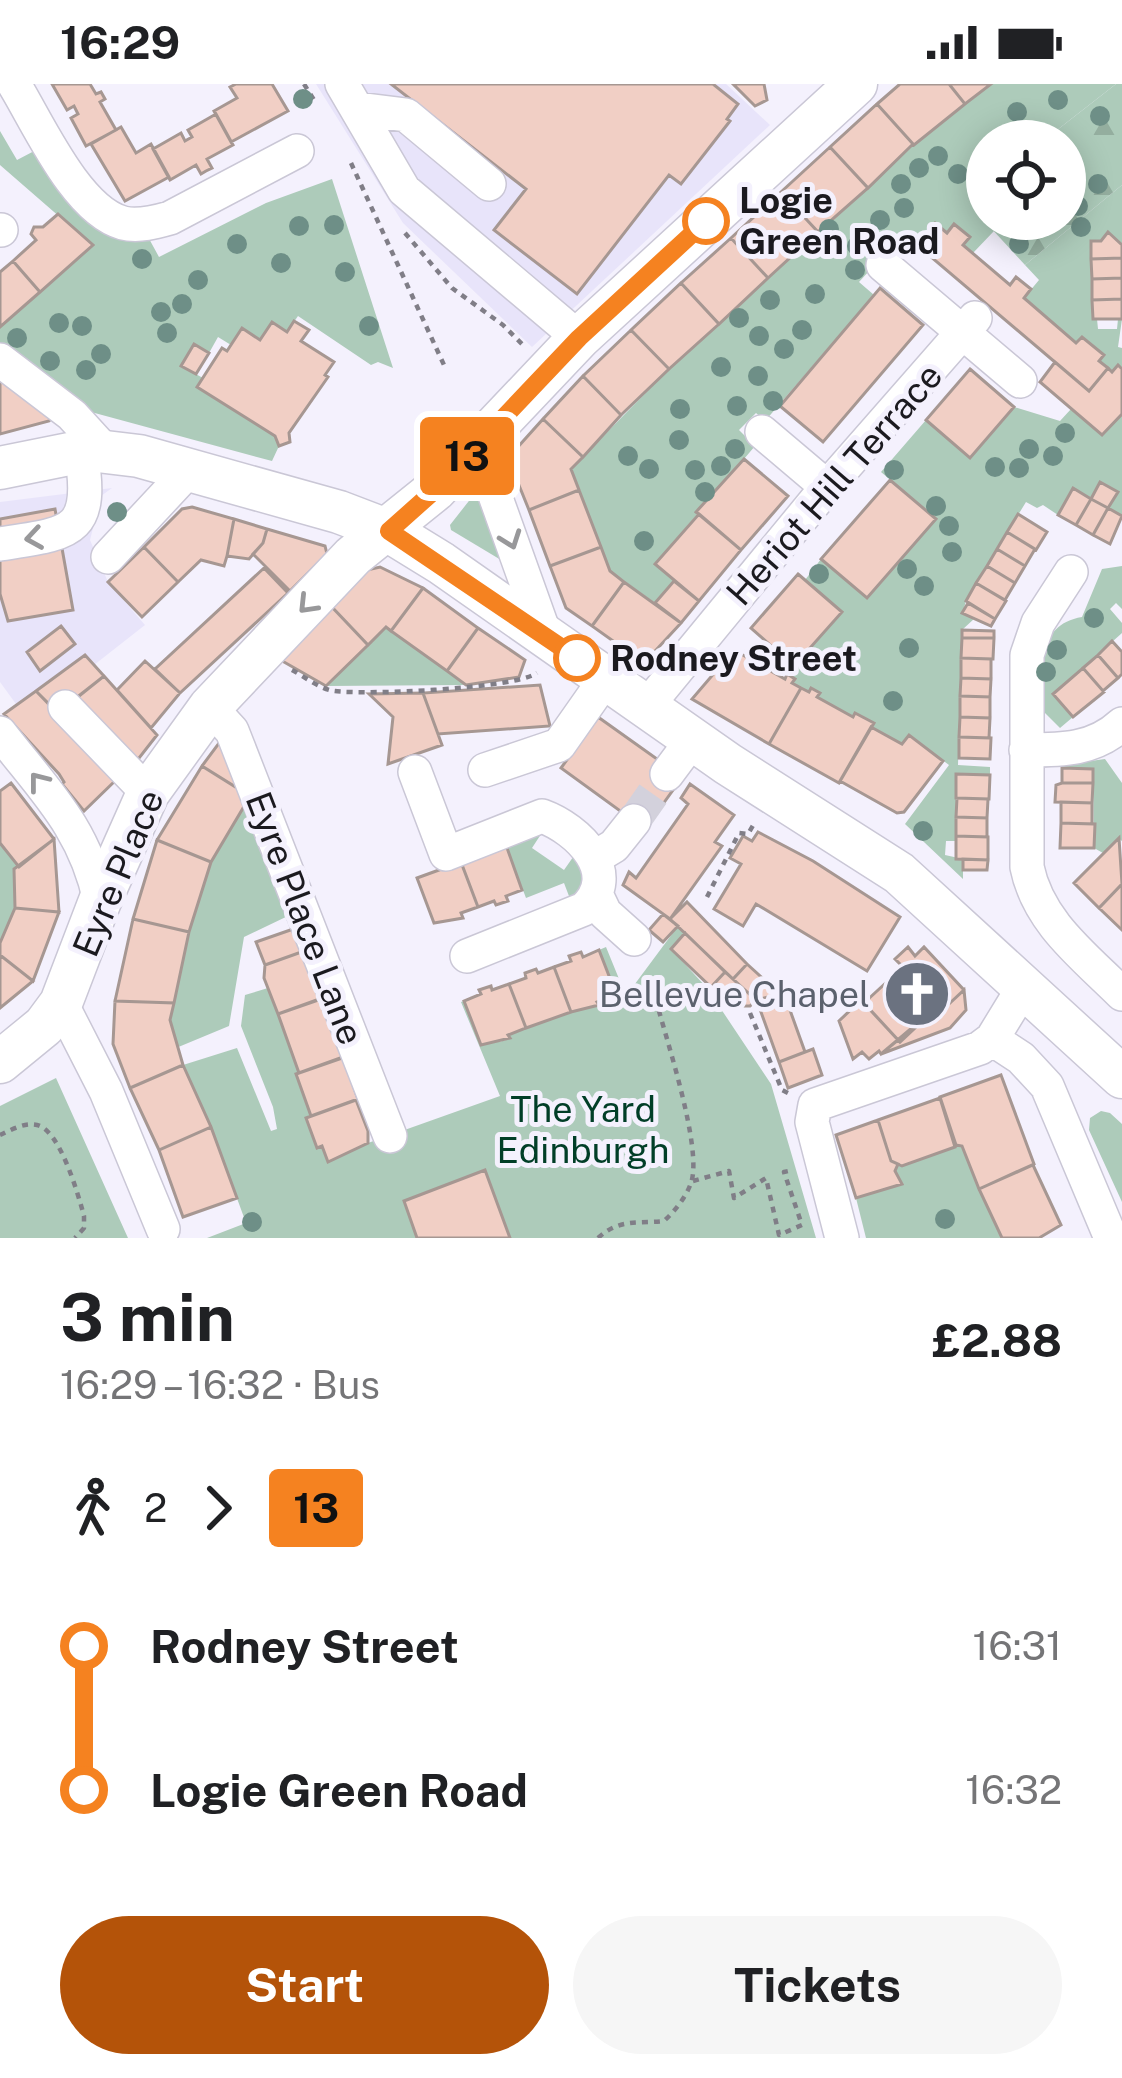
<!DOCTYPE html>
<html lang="en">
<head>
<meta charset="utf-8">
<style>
	body { margin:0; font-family:"Public Sans",sans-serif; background:#f6f6f6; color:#202124; height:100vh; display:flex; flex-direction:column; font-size:45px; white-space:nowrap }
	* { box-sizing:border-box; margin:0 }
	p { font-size:39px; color:#757577 }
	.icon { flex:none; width:66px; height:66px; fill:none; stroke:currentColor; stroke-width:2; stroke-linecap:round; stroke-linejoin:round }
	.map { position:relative; height:1154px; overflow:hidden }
	.details { display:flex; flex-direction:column; background:#fff; flex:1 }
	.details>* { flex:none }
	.badge { padding:0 24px; border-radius:9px; font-size:42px; line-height:78px }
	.fabs { position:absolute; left:966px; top:36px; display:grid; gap:24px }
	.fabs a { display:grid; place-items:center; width:120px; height:120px; border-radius:50%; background:#fff; box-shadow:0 6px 30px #0003; font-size:60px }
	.map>.badge { position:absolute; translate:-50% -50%; box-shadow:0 0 0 6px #fff }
	.legs { display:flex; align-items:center; gap:18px; height:132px; padding:0 60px; font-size:39px }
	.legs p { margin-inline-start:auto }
	.overview { display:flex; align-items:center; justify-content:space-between; height:204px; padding:0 60px }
	h1 { font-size:66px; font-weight:700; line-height:90px }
	.primary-button { display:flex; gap:24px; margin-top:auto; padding:24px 60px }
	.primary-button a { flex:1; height:138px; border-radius:72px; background:#b45309; color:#fff; font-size:48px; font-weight:700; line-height:138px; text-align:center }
	.primary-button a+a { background:#f6f6f6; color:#202124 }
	ul { padding:0 60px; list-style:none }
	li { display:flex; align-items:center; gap:42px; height:144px; font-size:45px }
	li i { display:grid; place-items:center; width:18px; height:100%; margin:0 15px; background:currentColor }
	li i::after { content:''; width:30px; height:30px; margin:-15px; border:9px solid; border-radius:50%; background:#fff }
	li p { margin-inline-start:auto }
	li:first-child i { background:linear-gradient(#0000 50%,currentColor 0) }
	li:last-child i { background:linear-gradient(currentColor 50%,#0000 0) }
	.status { display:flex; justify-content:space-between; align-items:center; height:84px; padding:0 60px; background:#fff; direction:ltr }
	.status svg { height:33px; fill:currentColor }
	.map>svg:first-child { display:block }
	.built { fill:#e8e4fa }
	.green { fill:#adcbba }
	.forest { fill:url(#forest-firs) }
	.building { fill:#f1cfc5; stroke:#a69792; stroke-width:3 }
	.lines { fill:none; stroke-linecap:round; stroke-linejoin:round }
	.minor-tunnel { stroke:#d3d1dc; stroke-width:33; stroke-dasharray:33 16; stroke-linecap:butt }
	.minor-casing { stroke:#cac7d6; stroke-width:36 }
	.major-casing { stroke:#cac7d6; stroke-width:45 }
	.path { stroke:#807e87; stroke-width:4.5; stroke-dasharray:6 6; stroke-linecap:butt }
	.minor { stroke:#fff; stroke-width:33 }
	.major { stroke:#fff; stroke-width:42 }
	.tree { fill:#6e8f87 }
	.oneway { stroke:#98989a }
	.line-1-casing { stroke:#fff; stroke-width:27 }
	.line-1 { stroke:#f58220; stroke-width:18 }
	.stop-1-dot { fill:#fff; stroke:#f58220; stroke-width:6 }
	.labels { text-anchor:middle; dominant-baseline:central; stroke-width:10; stroke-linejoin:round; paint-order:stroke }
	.stop-label { font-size:36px; font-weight:bold; fill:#1b1a1f; stroke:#f4f1fd; text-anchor:start }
	.street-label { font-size:36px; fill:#1b1a1f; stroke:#f4f1fd }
	.worship-label { font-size:36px; fill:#5b616d; stroke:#f4f1fd; text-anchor:end }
	.park-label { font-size:36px; fill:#013e27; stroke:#f4f1fd }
</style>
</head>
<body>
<div class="status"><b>16:29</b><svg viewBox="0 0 49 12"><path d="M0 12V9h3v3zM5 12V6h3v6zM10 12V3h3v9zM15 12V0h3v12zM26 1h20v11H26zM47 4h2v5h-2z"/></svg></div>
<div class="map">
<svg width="1122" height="1154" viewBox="0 0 1122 1154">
	<defs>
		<pattern id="forest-firs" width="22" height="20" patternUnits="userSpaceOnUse" patternTransform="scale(3)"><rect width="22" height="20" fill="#adcbba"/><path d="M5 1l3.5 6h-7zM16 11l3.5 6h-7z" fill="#94ae9f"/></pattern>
	</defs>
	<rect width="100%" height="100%" fill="#f4f1fd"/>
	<path class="built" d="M316,0H726L770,41L532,263L403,139Z
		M112,404L101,412L90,456L108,498L145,541L94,581L85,571L16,620L0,598V418Z"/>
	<path class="green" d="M991,0H1116L1043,57H987V101L967,117L994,147L973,169L963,161L954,141L947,149L935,140L917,161L903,150L859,198L874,211L765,337L756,329L739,346L755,362L656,479L674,497L655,519L610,487L571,385L669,285L913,60Z
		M0,47L17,76L38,65L147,151L159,173L266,119L332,95L393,284L378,278L371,281L298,232L287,248L271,239L260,256L231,261L218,253L209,269L193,260L181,282L203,294L198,304L275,352L279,362L272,377L80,325L0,265V243L92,161L0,81Z
		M1122,101V161L1091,158L1093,235H1097L1098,245H1117L1118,235H1122L1118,263L1122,264V285L1118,282L1112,288L1099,277L1104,271L1082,253L1076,259L1024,214L1039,196L1025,181Z
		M1014,323L1060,337L1071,325L1101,351L1122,330V432L1108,424L1117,408L1101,398L1091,415L1073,405L1058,431L1043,421L1037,424L1026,418L966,516L963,529L975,534L962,546L958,681L990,683V691H956V757H946L945,771L963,775V795L905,740L949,681L909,651L902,660L871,643L873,638L856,629L853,633L817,613L819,610L812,605L809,608L792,599L794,594L787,591L841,529L805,496L821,475L867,513L935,434L881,388L926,336L970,374Z
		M472,413L479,415L501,476L451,446L450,441Z
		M1122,482V525L1116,519L1110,525L1122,539V549L1054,610L1073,633L1060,644L1040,624C1042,587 1035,541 1082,533L1102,485Z
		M386,543L466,601L326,602Z
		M1105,675L1122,699V757L1118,754L1103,769L1094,764L1093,686L1062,684V681Z
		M246,719L290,831L244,853L229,942L176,964L170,936L189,848L211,778Z
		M545,744L532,764L564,786L578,766L589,795L572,820L564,799L526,814L506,761Z
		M0,759L19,783L14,786L15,824L0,859Z
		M678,842L685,849L671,865L707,904L771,1000L816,1154H207L246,1139L211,1043L183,981L237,964L271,1047L277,1045L273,1023L241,942L245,911L268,904L299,989L296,991L311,1032L317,1063L322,1062L328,1078L368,1059L500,1012L461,918L464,917L499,958L509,955V951L586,922L588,925L598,921L597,918L616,911L599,866L606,863L626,912Z
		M56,994L128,1154H0V1022Z
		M1101,1027L1110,1029L1122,1040V1118L1089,1046L1090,1034Z
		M956,1061L962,1062L1002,1154H866L856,1114L902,1100L895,1087L898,1080L903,1082Z"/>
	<path class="forest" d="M1116,0H1122V101L1025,181L966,117L987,101V135H1065V57H1043Z"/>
	<path class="building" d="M52,0H90L96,10L101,8L105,15L100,18L116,46L86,62L71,34L78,30L74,22L67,26Z
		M236,0H272L288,27L231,58L214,27L237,14L230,3Z
		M391,0H713L738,20L727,35L730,37L681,100L669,91L577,210L494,146L526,105Z
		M733,0H764L767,16L755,22Z
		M900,0H949L965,20L914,61L877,20Z
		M949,0H991L965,20Z
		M877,20L913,60L868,104L830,63Z
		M216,30L233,61L207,75L212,84L206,87L201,90L196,81L170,96L153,65L181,49L185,57L192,53L188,46Z
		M121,43L136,69L151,60L169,93L125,117L91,60Z
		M830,63L868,104L818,148L781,108Z
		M781,108L818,148L768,194L731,154Z
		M58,130L93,161L40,208L13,177L36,156L31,150L34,143H43Z
		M935,139L947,149L954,140L970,153L963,161L1010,201L1016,193L1031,205L1024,214L1076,259L1082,253L1104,271L1099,277L1108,284L1089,307L917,161Z
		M1108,148L1122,161V174L1091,175V157H1101Z
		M731,154L768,194L719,240L681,199Z
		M1122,174V194L1092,195L1091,175Z
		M13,177L40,208L0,243V188Z
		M1122,194V215L1092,216V195Z
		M681,199L719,240L669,285L631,246Z
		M880,204L923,241L823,358L780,322Z
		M1122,215V235H1093L1092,216Z
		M294,237L309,246L301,257L334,278L325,291L328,293L289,349L290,358L279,362L275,352L197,303L222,264L227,267L242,244L260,256L272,238L287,248Z
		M631,246L669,285L621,331L583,292Z
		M194,260L209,269L196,290L181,282Z
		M1055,278L1089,307L1108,284L1112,288L1118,281L1122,285V330L1102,351L1040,298Z
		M0,284L52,334L49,337L0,350Z
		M970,285L1014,323L970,374L926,336Z
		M583,292L621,331L583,373L543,335Z
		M543,335L583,373L571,385L579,406L529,426L508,374Z
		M744,375L788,412L741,466L696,428Z
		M890,396L936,435L867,514L821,475Z
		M1100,398L1118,408L1108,424L1091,415Z
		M1073,404L1091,415L1076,441L1058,431Z
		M579,406L601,463L550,482L529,426Z
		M1091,415L1108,424L1093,451L1076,441Z
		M192,423L234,435L227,472L224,482L201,476L178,498L144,463L182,425Z
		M1108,424L1122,432L1110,460L1093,451Z
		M55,425L73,526L8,537L0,510V435Z
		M699,430L741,466L699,517L655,480Z
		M1018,430L1047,448L1036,466L1007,448Z
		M234,435L267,445L263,459L249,475L227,472Z
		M267,445L325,462L327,470L290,507L253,470L263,459Z
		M1007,448L1035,465L1025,482L997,465Z
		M144,463L178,498L142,533L108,498Z
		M601,463L610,487L624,498L592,542L566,524L550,482Z
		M997,465L1025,482L1015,499L987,482Z
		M987,482L1015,499L1005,516L976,499Z
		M380,483L423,504L391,547L386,543L368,561L331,522L367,486Z
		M264,484L288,509L180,609L155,585Z
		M798,490L842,528L794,582L751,544Z
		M674,497L699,517L681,539L655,519Z
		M624,498L681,539L644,579L592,542Z
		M976,499L1006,517L995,535L966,517Z
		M423,504L478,544L447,587L391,547Z
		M968,519L995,535L991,542L962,529Z
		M331,522L368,561L326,602L277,574Z
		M61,542L75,560L40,587L27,568Z
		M478,544L525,576L519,593L466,601L447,587Z
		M962,546L994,547V554H962Z
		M962,554H994L993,575L961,574Z
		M1112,557L1122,568V590L1118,594L1098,571Z
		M734,566L785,595L787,590L795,595L792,599L801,604L769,660L692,615Z
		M85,571L104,592L58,629L36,607Z
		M1098,571L1118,594L1103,607L1083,584Z
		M961,574L991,575V595L961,594Z
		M145,577L180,609L151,644L117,606Z
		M1083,584L1104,608L1073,633L1053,610Z
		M104,592L157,651L132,683L71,618Z
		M961,594L991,595L990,613L960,612Z
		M540,601L550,642L438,650L423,609Z
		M801,604L809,608L811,604L820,609L817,613L853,633L855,629L874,639L839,699L769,660Z
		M36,607L119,693L84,727L62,700L64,698L59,690L4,630Z
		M423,609L442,661L388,680L393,633L369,610Z
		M960,612L990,613V634L960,633Z
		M598,633L657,675V683L678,699L645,745L561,684Z
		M960,633L990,634L989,654L959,653Z
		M871,643L902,660L909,651L943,677L904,728L897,729L840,697Z
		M959,653L991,654L990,675L959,674Z
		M222,655L242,707L202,682Z
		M202,682L242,707L246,719L211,778L157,756Z
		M1062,684L1093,685V699H1062Z
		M956,690L990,691L989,715L956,714Z
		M11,699L54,755L19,783L0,759V707Z
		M1062,699H1093L1092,719L1055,718L1056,701Z
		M690,700L734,731L715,758L722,762L670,835L623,801L629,788L636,794L688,720L681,714Z
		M957,714L988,715L987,734L956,733Z
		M1061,718L1092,719V740L1061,739Z
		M956,733L987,734V753L956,752Z
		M1061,739L1095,740L1094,764H1060Z
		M758,748L813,777L900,833L867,887L756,820L743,842L714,825L741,780L730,774L743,752L752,757Z
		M956,752L988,753V776L956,775Z
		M1119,754L1122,800L1099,824L1074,799Z
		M54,755L59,828L15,824L14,785Z
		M157,756L211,778L189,848L133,835Z
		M506,761L522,806L506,812L508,817L496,821L494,817L478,823L461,778Z
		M963,775L988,776L987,786H963Z
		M461,778L478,823L461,829L463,834L434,839L417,794Z
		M1122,800V846L1099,824Z
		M687,818L747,880L733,895L670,835Z
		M15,824L59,828L33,897L0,871V859Z
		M663,830L678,842L663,858L649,846Z
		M133,835L189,848L174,919L115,917Z
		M299,843L307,866L265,881L256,858Z
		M685,849L725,888L711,903L671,865Z
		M908,863L915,872L924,863L964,906L950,919L946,915L900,958L864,919L903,883L895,875Z
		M307,866L325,913L278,930L264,894L265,881Z
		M599,866L616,910L597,918L599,921L571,928L554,883L571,877L569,872L581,868L583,873Z
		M0,871L33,897L0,924Z
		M747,880L780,910L756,916L733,895Z
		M554,883L571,928L526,944L509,900L526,894L525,889L536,885L538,889Z
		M725,888L756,916L750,922H734L713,901Z
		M509,900L526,944L508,951L510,954L481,961L464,917L481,910L479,906L491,902L492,906Z
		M964,906L966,926L950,944L881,970L946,915L950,919Z
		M780,910L786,915L805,968L779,978L757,917Z
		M324,914L345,973L299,989L278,930Z
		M861,916L898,956L881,970L879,967L869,975L862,968L853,975L839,937Z
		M115,917L174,919L170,936L183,981L130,1004L113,960Z
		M813,965L822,991L788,1004L779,978Z
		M343,973L358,1015L311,1032L296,990Z
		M183,981L211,1043L159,1066L130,1004Z
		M1001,991L1034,1080L979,1105L962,1062L956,1061L940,1013Z
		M940,1014L955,1063L902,1082L891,1077L878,1036Z
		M356,1016L368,1047V1059L328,1078L322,1062L317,1064L306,1034Z
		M878,1036L891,1077L898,1080L895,1087L902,1100L856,1114L836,1051Z
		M211,1043L237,1114L183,1133L159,1066Z
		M1033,1081L1061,1141L1039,1154H1002L979,1105Z
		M485,1086L510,1154H417L404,1117Z"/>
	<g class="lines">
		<path class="minor-tunnel" d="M634,737L667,690"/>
		<defs>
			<path id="minor" d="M14,0C38,39 76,126 123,139C138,143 156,138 170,134L297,67
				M342,0L404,106L579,254
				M358,25L406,31L489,100
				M0,146H1
				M883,181L1020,297
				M0,276L72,331L104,366
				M762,348L827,403
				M477,361L545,551
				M0,460C71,449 95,450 81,368
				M108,473L190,385
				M1071,488L1038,539L1027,571V783C1038,838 1084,872 1122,910
				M647,622L827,403L975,234
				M65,623L148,709
				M210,623L232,647L390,1052
				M0,649C44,706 85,744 100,817
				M1026,666C1062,666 1094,666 1122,640
				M485,686L559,661L606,594
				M415,688L446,770L542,732C578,745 623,789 584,825L467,872
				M667,690L693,655
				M594,774L614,762L634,737
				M596,810L605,829L634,855
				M61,919L106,1007L163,1145
				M992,955L1021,974L1047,1002L1111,1154
				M842,1154L812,1038L815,1021L980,964L992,955L1025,901"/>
			<path id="major" d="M0,384L89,366L139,372L339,428L389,447L441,479L728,680L899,789L1122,993
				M0,978L44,942L61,919L100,817L148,709L210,623L353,472L435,406L579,254L856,0"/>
		</defs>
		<use href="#minor" class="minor-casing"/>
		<use href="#major" class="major-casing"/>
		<path class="path" d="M304,0L314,16
			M351,79L444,281
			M405,149L452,204L503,241L522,260
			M292,586C305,593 320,605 334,607C367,611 513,605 537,589
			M707,813L739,749L748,750L755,738
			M750,929L782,1006L788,1009
			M0,1051C11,1046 24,1038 37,1041C60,1046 78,1110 84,1132V1144L75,1154
			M693,1097L729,1087L734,1114L766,1094L779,1151L802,1141L784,1088L793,1086
			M598,1154C620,1134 637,1140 664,1137C675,1127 686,1113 691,1099C703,1065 666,955 656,916"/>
		<use href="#minor" class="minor"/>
		<use href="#major" class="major"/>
	</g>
	<g class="tree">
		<circle cx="303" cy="15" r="10"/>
		<circle cx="1058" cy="16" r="10"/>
		<circle cx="1017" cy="28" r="10"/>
		<circle cx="1100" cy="32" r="10"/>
		<circle cx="938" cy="72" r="10"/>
		<circle cx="919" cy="84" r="10"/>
		<circle cx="958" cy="90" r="10"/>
		<circle cx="901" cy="100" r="10"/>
		<circle cx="1098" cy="100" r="10"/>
		<circle cx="1078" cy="122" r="10"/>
		<circle cx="904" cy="124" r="10"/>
		<circle cx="880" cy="136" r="10"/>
		<circle cx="334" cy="141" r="10"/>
		<circle cx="299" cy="142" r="10"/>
		<circle cx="1081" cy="143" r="10"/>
		<circle cx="829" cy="145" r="10"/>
		<circle cx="237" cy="160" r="10"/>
		<circle cx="1019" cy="160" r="10"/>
		<circle cx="857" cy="162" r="10"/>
		<circle cx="142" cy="175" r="10"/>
		<circle cx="281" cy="179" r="10"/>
		<circle cx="855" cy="186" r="10"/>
		<circle cx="345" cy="188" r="10"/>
		<circle cx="198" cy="196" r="10"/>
		<circle cx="815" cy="210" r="10"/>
		<circle cx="770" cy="216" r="10"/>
		<circle cx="182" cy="220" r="10"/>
		<circle cx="161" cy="228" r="10"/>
		<circle cx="739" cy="234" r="10"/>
		<circle cx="59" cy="239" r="10"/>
		<circle cx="82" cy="242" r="10"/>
		<circle cx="369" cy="242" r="10"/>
		<circle cx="802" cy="246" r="10"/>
		<circle cx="167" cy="249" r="10"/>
		<circle cx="759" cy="252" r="10"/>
		<circle cx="17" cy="254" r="10"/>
		<circle cx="784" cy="265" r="10"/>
		<circle cx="101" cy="270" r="10"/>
		<circle cx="50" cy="277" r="10"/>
		<circle cx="721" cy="283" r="10"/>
		<circle cx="86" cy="286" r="10"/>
		<circle cx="758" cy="292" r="10"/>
		<circle cx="773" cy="317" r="10"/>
		<circle cx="737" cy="322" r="10"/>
		<circle cx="680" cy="325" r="10"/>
		<circle cx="1065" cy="349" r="10"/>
		<circle cx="679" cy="356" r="10"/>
		<circle cx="735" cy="365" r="10"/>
		<circle cx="1029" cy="365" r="10"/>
		<circle cx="628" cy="372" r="10"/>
		<circle cx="1053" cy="372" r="10"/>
		<circle cx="721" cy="382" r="10"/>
		<circle cx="995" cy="383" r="10"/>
		<circle cx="1019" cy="384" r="10"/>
		<circle cx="649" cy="385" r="10"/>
		<circle cx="695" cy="386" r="10"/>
		<circle cx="894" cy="386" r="10"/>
		<circle cx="705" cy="408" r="10"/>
		<circle cx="936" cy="422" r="10"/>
		<circle cx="117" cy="428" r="10"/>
		<circle cx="949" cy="442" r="10"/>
		<circle cx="644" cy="457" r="10"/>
		<circle cx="952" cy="468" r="10"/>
		<circle cx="907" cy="485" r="10"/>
		<circle cx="819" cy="490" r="10"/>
		<circle cx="924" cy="502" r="10"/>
		<circle cx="1094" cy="534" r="10"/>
		<circle cx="909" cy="564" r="10"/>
		<circle cx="1057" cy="566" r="10"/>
		<circle cx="1046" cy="588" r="10"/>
		<circle cx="893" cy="617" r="10"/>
		<circle cx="923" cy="747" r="10"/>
		<circle cx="945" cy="1135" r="10"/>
		<circle cx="252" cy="1138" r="10"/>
	</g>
	<defs><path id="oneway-chevron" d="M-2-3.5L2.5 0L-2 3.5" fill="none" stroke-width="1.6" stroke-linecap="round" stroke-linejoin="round" transform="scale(3)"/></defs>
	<g class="oneway">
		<use href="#oneway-chevron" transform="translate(34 454) rotate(171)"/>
		<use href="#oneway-chevron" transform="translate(511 456) rotate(70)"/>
		<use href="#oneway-chevron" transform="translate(307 521) rotate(134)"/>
		<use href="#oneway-chevron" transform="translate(38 697) rotate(-128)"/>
	</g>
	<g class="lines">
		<defs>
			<path id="line-1" d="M577,574L389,447L435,406L579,254L706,137"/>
		</defs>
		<use href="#line-1" class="line-1-casing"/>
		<use href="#line-1" class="line-1"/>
	</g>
	<defs>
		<symbol id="church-disc" viewBox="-11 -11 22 22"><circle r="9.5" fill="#6b7280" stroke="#f4f1fd"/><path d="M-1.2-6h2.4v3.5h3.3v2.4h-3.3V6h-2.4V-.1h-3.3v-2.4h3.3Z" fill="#fff"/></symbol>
	</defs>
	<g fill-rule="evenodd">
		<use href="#church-disc" x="879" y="872" width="76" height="76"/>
	</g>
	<g class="stop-1-dot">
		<circle cx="706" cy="137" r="21"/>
		<circle cx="577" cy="574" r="21"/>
	</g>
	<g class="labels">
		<g class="stop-label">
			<text x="739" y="116">Logie<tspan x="739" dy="41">Green Road</tspan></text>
			<text x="610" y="574">Rodney Street</text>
		</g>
		<g class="street-label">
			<text transform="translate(834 400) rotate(-49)">Heriot Hill Terrace</text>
			<text transform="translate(118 789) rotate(-67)">Eyre Place</text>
			<text transform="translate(305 834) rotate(69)">Eyre Place Lane</text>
		</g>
		<g class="worship-label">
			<text x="870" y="910">Bellevue Chapel</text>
		</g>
		<g class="park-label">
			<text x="583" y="1025">The Yard<tspan x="583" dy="41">Edinburgh</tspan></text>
		</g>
	</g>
</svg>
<div class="fabs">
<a><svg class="icon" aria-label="locate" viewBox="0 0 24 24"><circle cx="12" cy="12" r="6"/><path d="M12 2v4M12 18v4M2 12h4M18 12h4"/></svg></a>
</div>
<b class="badge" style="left:467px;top:372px;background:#f58220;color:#111">13</b>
</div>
<section class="details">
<div class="overview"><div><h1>3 min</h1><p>16:29 – 16:32 · Bus</p></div><b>£2.88</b></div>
<div class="legs"><svg class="icon" aria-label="walk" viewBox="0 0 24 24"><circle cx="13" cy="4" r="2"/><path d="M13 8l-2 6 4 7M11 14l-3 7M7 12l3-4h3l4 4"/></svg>2<svg class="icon" aria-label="forward" viewBox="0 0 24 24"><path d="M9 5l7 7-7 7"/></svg><b class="badge" style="background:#f58220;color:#111">13</b></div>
<ul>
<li><i style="color:#f58220"></i><b>Rodney Street</b><p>16:31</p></li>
<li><i style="color:#f58220"></i><b>Logie Green Road</b><p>16:32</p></li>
</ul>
<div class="primary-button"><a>Start</a><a>Tickets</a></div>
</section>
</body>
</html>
